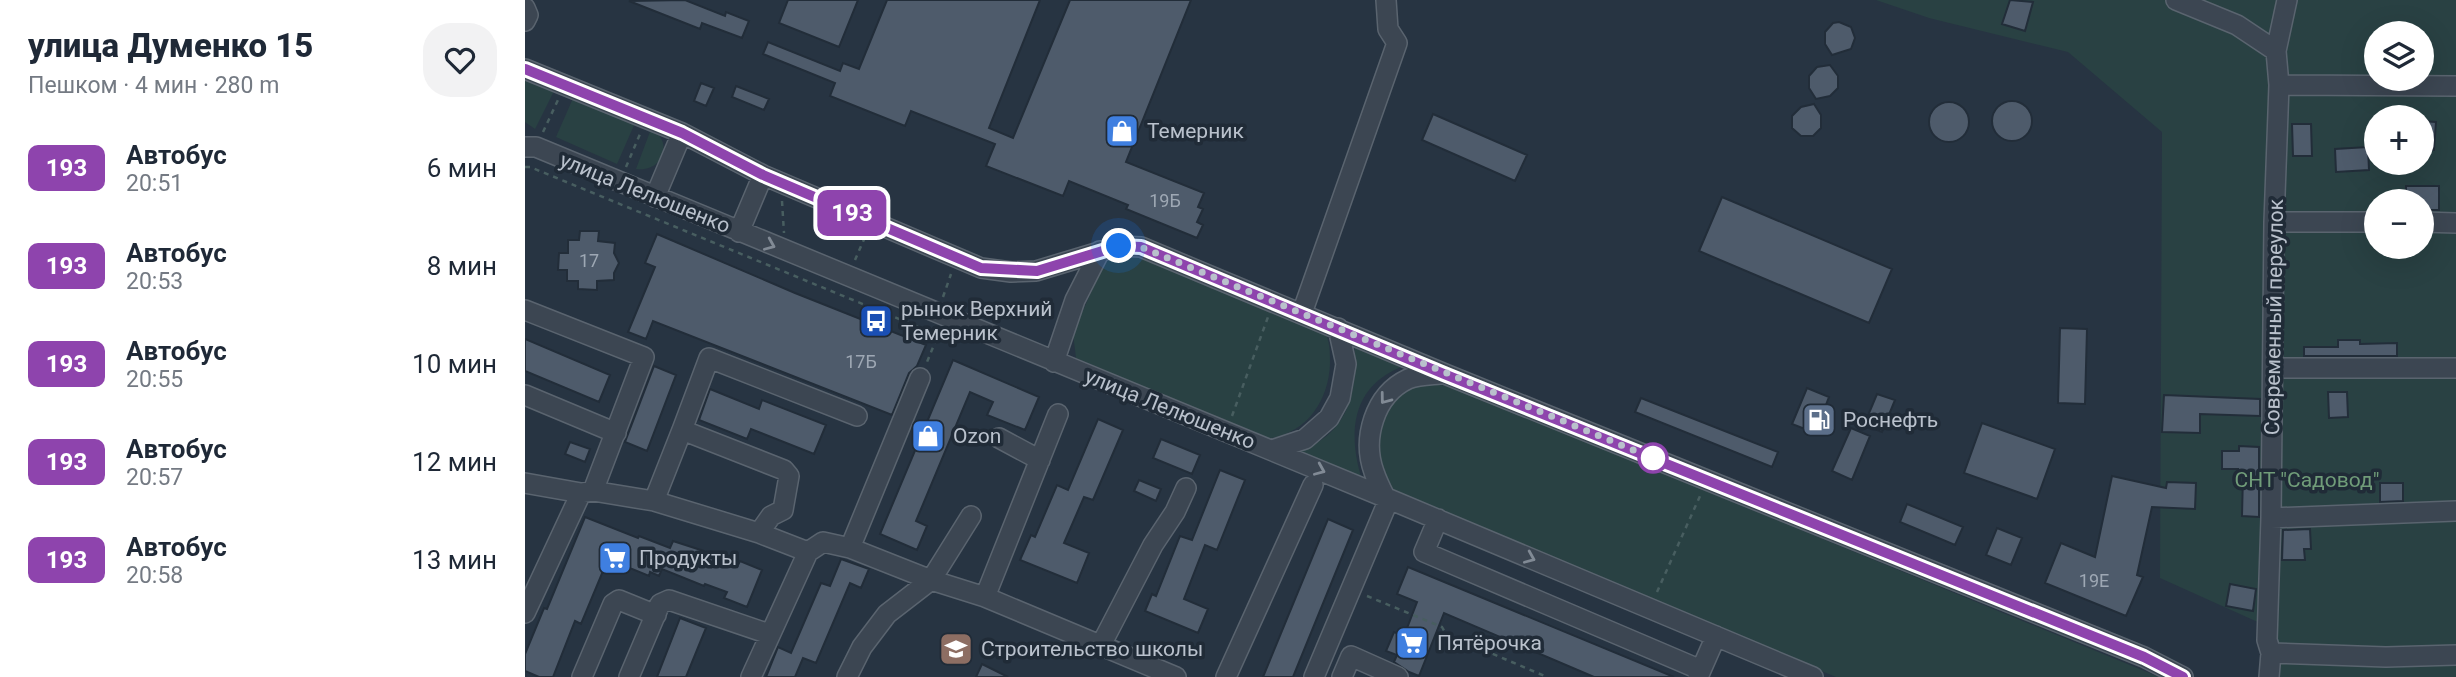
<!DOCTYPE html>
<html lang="ru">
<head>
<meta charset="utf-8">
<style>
	body { margin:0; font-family:Roboto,sans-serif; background:#f2f2f3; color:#1f2937; height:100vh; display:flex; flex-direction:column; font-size:26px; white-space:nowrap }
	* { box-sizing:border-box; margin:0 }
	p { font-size:23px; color:#747a83 }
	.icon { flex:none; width:38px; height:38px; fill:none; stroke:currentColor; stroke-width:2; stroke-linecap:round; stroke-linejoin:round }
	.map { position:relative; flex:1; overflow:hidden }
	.sheet { display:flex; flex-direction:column; background:#fff; width:525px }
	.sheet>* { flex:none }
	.badge { padding:0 14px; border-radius:10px; font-size:24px; line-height:46px }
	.tools { position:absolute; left:1839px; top:21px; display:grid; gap:14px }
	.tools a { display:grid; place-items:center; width:70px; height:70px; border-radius:50%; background:#fff; box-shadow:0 7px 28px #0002; font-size:35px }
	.you { position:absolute; width:35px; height:35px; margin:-18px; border:5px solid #fff; border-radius:50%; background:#1a73e8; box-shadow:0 0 0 10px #1a73e833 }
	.map>.badge { position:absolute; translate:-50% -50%; box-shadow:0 0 0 4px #fff }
	.round { display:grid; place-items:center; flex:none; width:74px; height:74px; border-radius:28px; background:#f2f2f3 }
	.headline { display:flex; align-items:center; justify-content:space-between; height:119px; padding:0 28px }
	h1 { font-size:33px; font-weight:800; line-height:52px }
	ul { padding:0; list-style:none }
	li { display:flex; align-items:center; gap:21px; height:98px; padding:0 28px }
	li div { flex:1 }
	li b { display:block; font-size:26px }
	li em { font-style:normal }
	li .badge { min-width:77px; font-weight:700; text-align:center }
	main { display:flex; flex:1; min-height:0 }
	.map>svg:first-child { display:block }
	.green { fill:#294143; fill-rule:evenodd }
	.building { fill:#4e5b6b; stroke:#222d39; stroke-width:2 }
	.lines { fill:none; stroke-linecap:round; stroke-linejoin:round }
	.minor-casing { stroke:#5a646f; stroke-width:22 }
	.path { stroke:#485e60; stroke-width:2.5; stroke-dasharray:5 5; stroke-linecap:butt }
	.minor { stroke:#3c4652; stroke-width:19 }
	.oneway { stroke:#818a95 }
	.line-casing { stroke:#fff; stroke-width:16 }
	.line { stroke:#8e44ad; stroke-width:10 }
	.walk { stroke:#b9c1cc; stroke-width:7; stroke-dasharray:0 12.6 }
	.stop-dot { fill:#fff; stroke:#8e44ad; stroke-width:3.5 }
	.labels { text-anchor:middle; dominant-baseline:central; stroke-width:7; stroke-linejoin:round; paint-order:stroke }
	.number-label { font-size:18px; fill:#9ea8b4 }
	.poi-label { font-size:21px; fill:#b9c1cc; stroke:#202b37; text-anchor:start }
	.street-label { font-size:21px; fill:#b9c1cc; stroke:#202b37 }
	.park-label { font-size:21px; fill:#709c79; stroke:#202b37 }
</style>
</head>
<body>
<main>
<section class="sheet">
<div class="headline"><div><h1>улица Думенко 15</h1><p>Пешком · 4 мин · 280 m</p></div><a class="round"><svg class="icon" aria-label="heart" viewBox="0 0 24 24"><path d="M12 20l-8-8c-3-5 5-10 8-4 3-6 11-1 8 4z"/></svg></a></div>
<ul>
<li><span class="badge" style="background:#8e44ad;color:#fff">193</span><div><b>Автобус</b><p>20:51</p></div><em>6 мин</em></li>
<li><span class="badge" style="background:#8e44ad;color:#fff">193</span><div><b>Автобус</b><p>20:53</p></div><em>8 мин</em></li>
<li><span class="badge" style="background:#8e44ad;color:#fff">193</span><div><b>Автобус</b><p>20:55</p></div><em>10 мин</em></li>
<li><span class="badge" style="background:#8e44ad;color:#fff">193</span><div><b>Автобус</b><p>20:57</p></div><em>12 мин</em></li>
<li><span class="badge" style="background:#8e44ad;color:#fff">193</span><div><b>Автобус</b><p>20:58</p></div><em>13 мин</em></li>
</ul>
</section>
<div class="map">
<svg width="1931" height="677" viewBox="0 0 1931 677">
	<rect width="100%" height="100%" fill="#273442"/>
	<path class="green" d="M1351,0H1931V677H1748L1746,628L1635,578L1637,132L1543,52L1404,18ZM1852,33H1897V79H1852ZM1852,117H1897V163H1852ZM1852,201H1897V247H1852Z
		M0,77L30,89L10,129L0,122Z
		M49,96L110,123L92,164L31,137Z
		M126,129C150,142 137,173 111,169Z
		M615,253L799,331C805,340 805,352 805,363C804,401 781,435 740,439L551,358L548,333L581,259L588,255Z
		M829,343L879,366C824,386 822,437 839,486L763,452C775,448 789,446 799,438C828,417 833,377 829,343Z
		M909,384L928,387L1634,677H1311L875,497L860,482L852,467L856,416L879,391L896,385Z"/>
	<path class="building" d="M160,0L200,16L201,12L224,21L217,38L177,23L175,29L104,1Z
		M263,0H333L314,47L254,23Z
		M362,0H515L464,128L488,138L545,0H666L601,162L679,193L673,207L678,209L672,222L678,225L672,238L601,209L603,205L544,181L538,196L461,166L470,144L386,111L380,126L305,96L310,83L238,54L243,42L315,71L318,63L334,69Z
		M1485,0L1508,2L1500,31L1477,24Z
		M1314,22L1326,27L1330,38L1326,49L1307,55L1300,44V32L1308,23Z
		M1305,65L1313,76V88L1305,96L1291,99L1284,88V76L1292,67Z
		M176,83L189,88L181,106L169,101Z
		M211,86L244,99L239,110L207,97Z
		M1467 121a20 20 0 1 1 40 0a20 20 0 1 1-40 0Z
		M1404 122a20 20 0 1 1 40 0a20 20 0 1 1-40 0Z
		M1289,104L1296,115V128L1288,136H1276L1267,128V116L1276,107Z
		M908,114L1002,155L990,181L897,140Z
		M1897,121L1911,122L1909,150L1897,149Z
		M1767,124H1786L1787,156H1768Z
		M1843,147L1844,170L1811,172L1810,149Z
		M1881,186H1914V210H1897V201H1881Z
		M1197,197L1367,269L1344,323L1174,251Z
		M55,231H74L73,241L90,243L89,253L94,263L89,273V280L72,281V290L53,289V281H42V270H33L34,253H43V240H54Z
		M132,234L270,293L401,345L392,366L384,373L367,415L128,321L121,339L103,332L130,267L120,263Z
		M1535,328L1562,329L1560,404L1533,403Z
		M0,339L85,375L74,402L0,371Z
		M1813,340H1835V344L1872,343V356H1779V347H1813Z
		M428,360L514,397L500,430L462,415L468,402L445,392L391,521L402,526L392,550L355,534Z
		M129,366L151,375L122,451L100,442Z
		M1282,388L1304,397L1290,433L1267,424Z
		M185,389L234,409L237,400L301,425L289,454L226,429L222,439L174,420Z
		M1803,392H1822L1823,417L1804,418Z
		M1352,394L1370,400L1357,432L1339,425Z
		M1639,395L1735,399V416L1675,414V433L1637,432Z
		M1116,398L1253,452L1247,467L1110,412Z
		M573,419L598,430L568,500L559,497L539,543L564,553L552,583L495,560L506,535L510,537L532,485L543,490Z
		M1457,423L1530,449L1512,499L1439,473Z
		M1326,428L1345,436L1327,480L1307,471Z
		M636,439L675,455L667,474L628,458Z
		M45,442L65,449L60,462L40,454Z
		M1714,446L1734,447V517L1717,516L1718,474H1713V469H1697V451H1714Z
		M695,470L720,480L692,550L680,545L659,599L683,609L673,633L620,611L627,594L631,596L655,536L667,540Z
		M1587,476L1641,488L1642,482L1671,483L1670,509L1627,507L1612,575L1618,577L1601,616L1520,583L1536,543L1570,557Z
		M614,480L636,489L631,501L609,491Z
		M1855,483H1878V501L1855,502Z
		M1382,504L1438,527L1430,545L1375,522Z
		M60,517L113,538L114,536L145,548L148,541L182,552L181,555L212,567L215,561L237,570L222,607L199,598L202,592L180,584L179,586L137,569L134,576L125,572L124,576L83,559L56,624L50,621L28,677H14L0,671V654L19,608L22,609Z
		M803,519L828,530L768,677H738Z
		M1472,528L1497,538L1486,565L1461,555Z
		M1785,529L1786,549H1779L1780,560H1757L1758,530Z
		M316,559L344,569L336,588L325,583L291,663L278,658L270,677H241L253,647L266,653L296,583L305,586Z
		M883,567L1149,677H1069L919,613L894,676L884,672L869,662L872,655L861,651L869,632L879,636L892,602L872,594Z
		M1705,584L1731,589L1728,611L1701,606Z
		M155,618L181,628L161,677H132Z
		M457,664L483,677H451Z"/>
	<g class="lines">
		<defs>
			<path id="minor" d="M1651,0L1712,25L1751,51
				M0,8L3,15L0,21
				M0,69L157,133L238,175L456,268L486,272L511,271L594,246L616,247L920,374L1619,657L1658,677
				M1754,85L1931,86
				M0,147H11L864,499L1288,677
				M130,197L157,133
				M1749,222H1852
				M1897,222L1931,223
				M214,232L238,175
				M0,310L119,357L68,491
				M777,313L872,43L863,29L861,0
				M529,362L550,300L575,251
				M1748,368H1931
				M0,395L91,433
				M157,430L184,358L332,416
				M474,438L515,460
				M747,450L780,439L804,418L815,398L821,364L813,328
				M0,483L56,493L68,491L129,501L234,533L283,552
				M860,497C856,489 852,481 849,472C837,439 849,395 883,379C893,375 904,375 915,374
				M129,501L157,430L259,470L264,476L258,510L246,516L234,533
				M1746,518L1931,511
				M913,519L899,552L1176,670
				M325,548L395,378
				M460,597L533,414
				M0,613L56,493
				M576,645L628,545L650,512L661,488
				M1746,653L1861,657L1931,655
				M57,677L88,604L94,600L131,615
				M104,677L135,604L144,600L244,634
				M226,677L283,552L298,542L325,548L406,580L460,597L651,677
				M322,677L337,647L362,614L406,580L446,516
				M701,677L788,485
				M789,677L864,499
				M817,677L826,656L873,677
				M1173,677L1191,636
				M1744,677L1746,653L1742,640L1746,518L1749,222L1754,85L1751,51L1762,0"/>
		</defs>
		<use href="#minor" class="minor-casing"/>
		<path class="path" d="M18,132L33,100
			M0,167H5L413,335L402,362
			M101,167L115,134
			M257,201L259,233
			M330,260L340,237
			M418,297L426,274
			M707,416L743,317
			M1132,592L1175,496
			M842,596L917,627L921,634L1022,677"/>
		<use href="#minor" class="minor"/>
	</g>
	<defs><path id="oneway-chevron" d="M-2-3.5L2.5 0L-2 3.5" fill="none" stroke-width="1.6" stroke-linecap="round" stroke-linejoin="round" transform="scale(1.75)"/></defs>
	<g class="oneway">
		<use href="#oneway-chevron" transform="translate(245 245) rotate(23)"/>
		<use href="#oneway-chevron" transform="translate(860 399) rotate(127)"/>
		<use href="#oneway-chevron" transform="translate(795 470) rotate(23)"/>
		<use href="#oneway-chevron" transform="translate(1005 558) rotate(23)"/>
	</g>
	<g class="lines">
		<defs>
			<path id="line" d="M0,69L157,133L238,175L456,268L512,271L594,246L616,247L919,374L1619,657L1658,677"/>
		</defs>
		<use href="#line" class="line-casing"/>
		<use href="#line" class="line"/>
		<path class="walk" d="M594,246L616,247L1135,461L1128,458"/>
	</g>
	<defs>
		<symbol id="shop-square" viewBox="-11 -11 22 22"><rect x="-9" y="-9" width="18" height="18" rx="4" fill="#3f7fe0" stroke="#202b37"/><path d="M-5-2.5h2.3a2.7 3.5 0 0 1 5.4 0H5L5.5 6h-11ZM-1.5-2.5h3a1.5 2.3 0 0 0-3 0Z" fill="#fff"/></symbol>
		<symbol id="bus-square" viewBox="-11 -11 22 22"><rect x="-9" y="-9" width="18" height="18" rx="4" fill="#1a4fb4" stroke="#202b37"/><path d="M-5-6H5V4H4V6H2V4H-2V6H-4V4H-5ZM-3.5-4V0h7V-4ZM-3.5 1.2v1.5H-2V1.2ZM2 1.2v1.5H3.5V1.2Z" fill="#fff"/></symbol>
		<symbol id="fuel-square" viewBox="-11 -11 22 22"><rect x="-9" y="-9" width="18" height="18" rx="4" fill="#5c6f8a" stroke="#202b37"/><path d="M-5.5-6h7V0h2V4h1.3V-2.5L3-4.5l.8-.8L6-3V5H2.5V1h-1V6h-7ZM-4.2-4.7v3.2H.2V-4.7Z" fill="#fff"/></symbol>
		<symbol id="supermarket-square" viewBox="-11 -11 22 22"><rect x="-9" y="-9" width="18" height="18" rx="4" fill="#3f7fe0" stroke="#202b37"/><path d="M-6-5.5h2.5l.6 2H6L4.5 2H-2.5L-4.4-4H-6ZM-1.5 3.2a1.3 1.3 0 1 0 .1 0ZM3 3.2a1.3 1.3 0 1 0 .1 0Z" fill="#fff"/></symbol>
		<symbol id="school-square" viewBox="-11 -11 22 22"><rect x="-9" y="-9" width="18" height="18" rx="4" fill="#8d6e63" stroke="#202b37"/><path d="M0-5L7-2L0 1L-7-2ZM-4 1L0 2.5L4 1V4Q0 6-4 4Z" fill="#fff"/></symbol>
	</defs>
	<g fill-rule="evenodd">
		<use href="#shop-square" x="578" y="112" width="38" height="38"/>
		<use href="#bus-square" x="332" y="302" width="38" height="38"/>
		<use href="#fuel-square" x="1275" y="401" width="38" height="38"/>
		<use href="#shop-square" x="384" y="417" width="38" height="38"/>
		<use href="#supermarket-square" x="71" y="539" width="38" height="38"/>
		<use href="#supermarket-square" x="868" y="624" width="38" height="38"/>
		<use href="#school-square" x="412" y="630" width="38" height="38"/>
	</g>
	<circle class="stop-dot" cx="1128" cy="458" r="14"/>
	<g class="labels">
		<g class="number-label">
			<text x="640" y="200">19Б</text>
			<text x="64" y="260">17</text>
			<text x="336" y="361">17Б</text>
			<text x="1569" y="580">19Е</text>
		</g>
		<g class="poi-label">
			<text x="622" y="131">Темерник</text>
			<text x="376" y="309">рынок Верхний<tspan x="376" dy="24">Темерник</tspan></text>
			<text x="1318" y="420">Роснефть</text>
			<text x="428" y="436">Ozon</text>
			<text x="114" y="558">Продукты</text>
			<text x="912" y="643">Пятёрочка</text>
			<text x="456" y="649">Строительство школы</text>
		</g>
		<g class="street-label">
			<text transform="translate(120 193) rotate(22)">улица Лелюшенко</text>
			<text transform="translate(1749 317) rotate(-89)">Современный переулок</text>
			<text transform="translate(645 409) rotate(22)">улица Лелюшенко</text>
		</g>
		<g class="park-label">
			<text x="1782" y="480">СНТ "Садовод"</text>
		</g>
	</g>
</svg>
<div class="tools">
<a><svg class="icon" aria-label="layers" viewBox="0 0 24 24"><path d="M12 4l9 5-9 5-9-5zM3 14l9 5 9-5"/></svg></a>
<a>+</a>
<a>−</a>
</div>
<div class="you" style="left:594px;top:246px"></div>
<b class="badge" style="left:327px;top:213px;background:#8e44ad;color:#fff">193</b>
</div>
</main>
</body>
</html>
